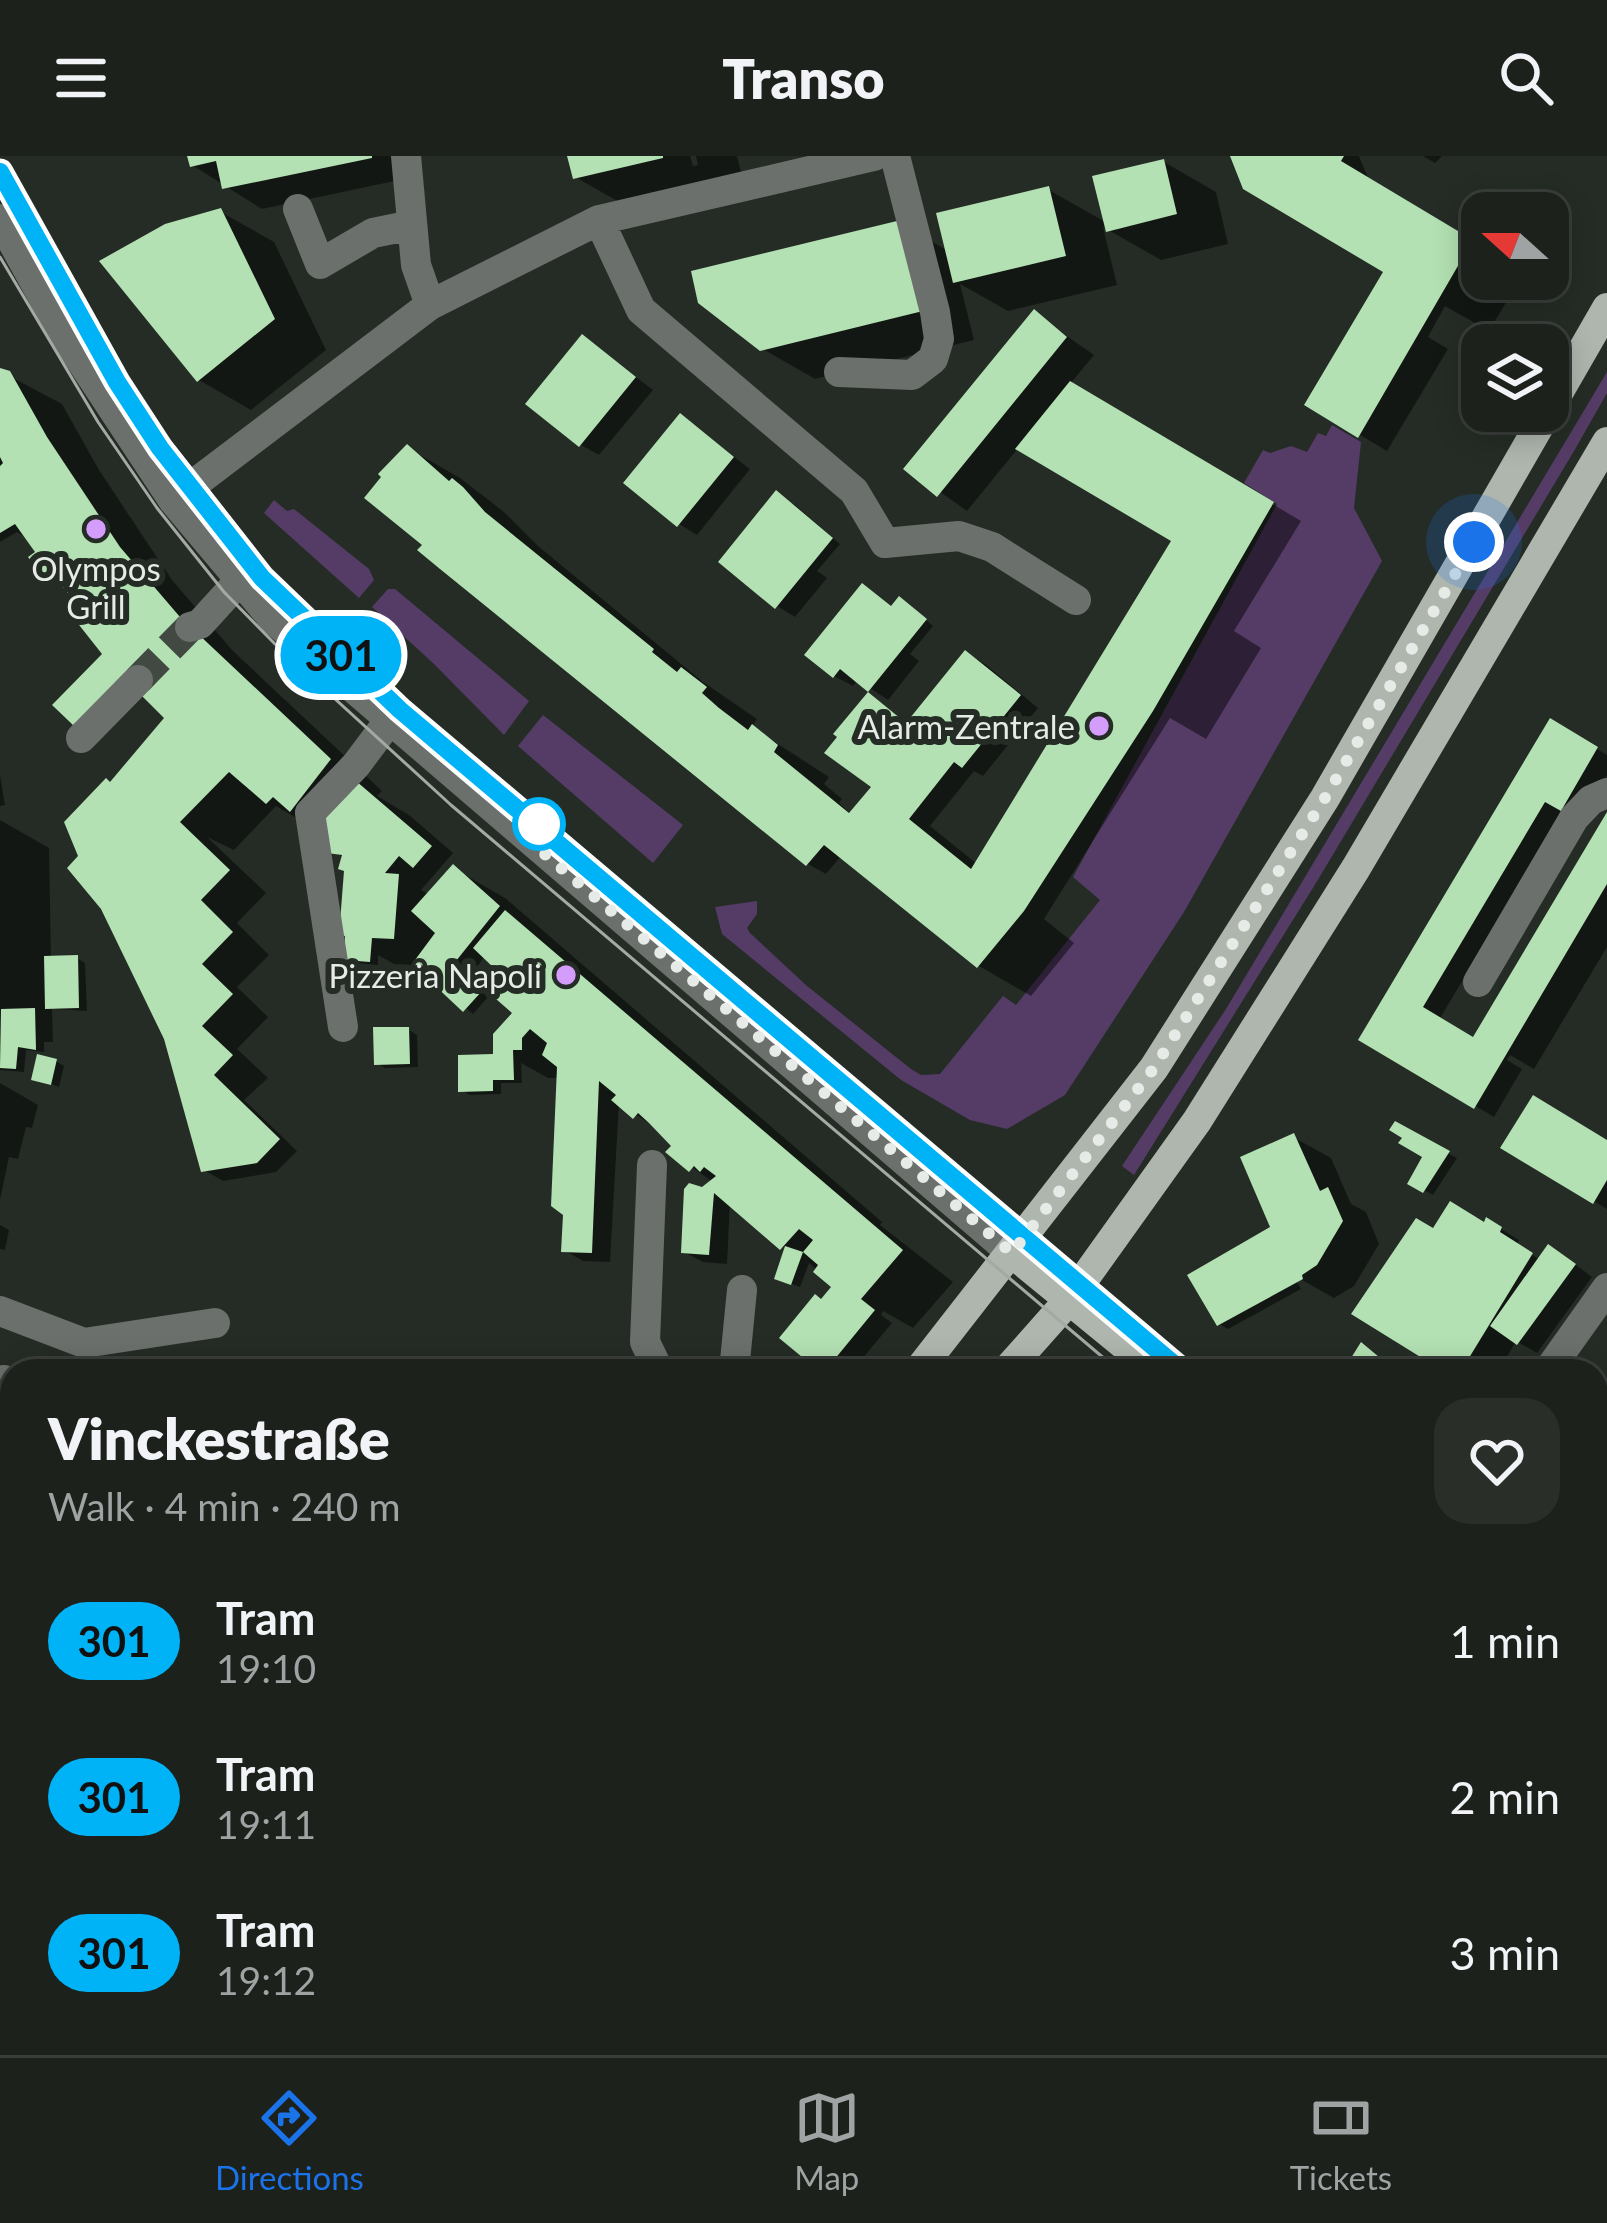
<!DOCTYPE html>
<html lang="en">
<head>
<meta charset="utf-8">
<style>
	body { margin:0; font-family:Lato,sans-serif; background:#292e29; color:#f1f3f6; height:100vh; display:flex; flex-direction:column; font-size:45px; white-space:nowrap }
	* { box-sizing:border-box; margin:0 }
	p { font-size:39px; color:#a0a3a3 }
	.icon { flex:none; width:66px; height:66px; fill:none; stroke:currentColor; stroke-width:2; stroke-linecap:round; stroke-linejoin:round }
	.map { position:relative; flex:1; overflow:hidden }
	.panel { position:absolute; left:0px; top:1203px; width:1608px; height:696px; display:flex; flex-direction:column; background:#1c211c; border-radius:36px 36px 0 0; box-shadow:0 6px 30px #0003,0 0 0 3px #3a3e3b }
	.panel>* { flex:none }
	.badge { padding:0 24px; border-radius:39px; font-size:42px; line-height:78px }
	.needle { width:78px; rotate:291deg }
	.buttons { position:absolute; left:1461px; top:36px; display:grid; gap:24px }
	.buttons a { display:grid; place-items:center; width:108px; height:108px; border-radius:24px; background:#1c211c; box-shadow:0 6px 30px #0003,0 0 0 3px #3a3e3b; font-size:60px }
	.you { position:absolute; width:60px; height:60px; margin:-30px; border:9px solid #fff; border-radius:50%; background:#1a73e8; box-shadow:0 0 0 18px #1a73e833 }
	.map>.badge { position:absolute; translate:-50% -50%; box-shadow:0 0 0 6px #fff }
	.round { display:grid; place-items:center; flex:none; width:126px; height:126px; border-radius:36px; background:#292e29 }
	.overview { display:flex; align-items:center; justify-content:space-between; height:204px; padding:0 48px }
	h1 { font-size:57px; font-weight:800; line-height:90px }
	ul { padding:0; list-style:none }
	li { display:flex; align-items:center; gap:36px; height:156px; padding:0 48px }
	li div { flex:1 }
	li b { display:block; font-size:45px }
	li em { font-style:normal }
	li .badge { min-width:132px; font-weight:700; text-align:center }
	header { display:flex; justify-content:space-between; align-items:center; height:156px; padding:0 48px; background:#1c211c; font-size:54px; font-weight:800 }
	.menu { display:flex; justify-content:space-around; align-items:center; height:168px; border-top:3px solid #3a3e3b; background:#1c211c; font-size:33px; color:#a0a3a3 }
	.menu a { display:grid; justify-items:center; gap:6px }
	.menu .selected { color:#1a73e8 }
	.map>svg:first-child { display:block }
	.green { fill:#553c66 }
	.shadow { fill:#0007; fill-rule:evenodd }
	.building { fill:#b3e1b3 }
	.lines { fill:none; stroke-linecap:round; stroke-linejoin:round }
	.minor-tunnel { stroke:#424942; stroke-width:30; stroke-dasharray:30 15; stroke-linecap:butt }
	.minor { stroke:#6c706c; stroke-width:30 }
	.major { stroke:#aeb6ae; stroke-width:30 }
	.tram { stroke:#a4a9a4; stroke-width:3 }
	.line-casing { stroke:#fff; stroke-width:27 }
	.line { stroke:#00b2f6; stroke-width:18 }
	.walk { stroke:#e7ebe7; stroke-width:12; stroke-dasharray:0 21.6 }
	.poi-dot { fill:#d49cfb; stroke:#252c25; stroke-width:4.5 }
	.stop-dot { fill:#fff; stroke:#00b2f6; stroke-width:6 }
	.labels { text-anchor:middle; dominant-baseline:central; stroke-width:12; stroke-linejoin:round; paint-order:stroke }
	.poi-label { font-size:33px; fill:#e7ebe7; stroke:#252c25; text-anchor:end }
</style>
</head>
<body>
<header><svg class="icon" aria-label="menu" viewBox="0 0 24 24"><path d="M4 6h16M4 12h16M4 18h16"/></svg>Transo<svg class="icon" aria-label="search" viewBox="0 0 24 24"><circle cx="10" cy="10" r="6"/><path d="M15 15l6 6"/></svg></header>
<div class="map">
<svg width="1607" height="1899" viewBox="0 0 1607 1899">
	<rect width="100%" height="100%" fill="#252c25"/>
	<path class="green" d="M1607,216V237L1574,295L1316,727L1134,1019L1122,1010L1226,853Z
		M1332,269L1361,286L1354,352L1382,405L1184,756L1065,939L1007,973L970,964L901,924L722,778L715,751L757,745V758L747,772L750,777L807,830L911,913L921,919L940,918L1003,840L1016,849L1100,744L1073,721L1277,348L1244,327L1263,294L1270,297L1291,290L1307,296L1318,277L1326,280Z
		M274,344L287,355L294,353L369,413L374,424L359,442L264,357Z
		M388,433H395L529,545L504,579L434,508L372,451Z
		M543,559L683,669L653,707L518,590Z"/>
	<path class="shadow" d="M190,0H419L423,19L262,53L192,9Z
		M570,0H690L693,10L698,9L696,0H737L743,24L628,51L575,21Z
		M1233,0H1359L1371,29L1482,93V123H1520L1489,175L1445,150L1428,181L1448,193L1387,295L1308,248L1424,144Z
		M1423,0H1442L1435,7Z
		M1164,6L1216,36L1228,88L1161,104L1103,71L1117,129L1008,155L960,128L974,184L815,223L761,192L900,67L948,95L1049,34L1107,67Z
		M221,56L274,86L326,194L251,254L199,224Z
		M1034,157L1094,199L1070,228L1301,365L1234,475L1261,492L1206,583L1170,562L1044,763L1074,787L1031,840L979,810L842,699L826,718L808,708L426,388L408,292L460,322L504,356L538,390L703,526L757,563L753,569L764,579L829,621L824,628L842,643L839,647L852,659L874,632L869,540L909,568L966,497L985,508L1038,552L983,620L974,615L930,670L977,708L1175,384L1019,291L967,355L908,313Z
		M583,181L653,234L599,299L581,289Z
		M0,215L62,248L99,314L172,424L232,494L382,635L377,640L409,659L453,697L421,734L429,739L453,712L505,742L882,1066L880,1069L953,1126L913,1172L883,1155L881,1159L892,1167L852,1215H823L822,1146L837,1132L809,1107L800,1131L786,1126L787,1094L730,1046L727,1108L703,1106L684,1096L703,1034L713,1026L670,996L675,990L660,975L619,947L610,1106L583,1105L564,1094L559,922H548L521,907L522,927H501V938L470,939L461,934L505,898L516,856L472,818L467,824L488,841L473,858L415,809L394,808L378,799V809L356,807L347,802L345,701L330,695L320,676L276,650L234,694L207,681L266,737L237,767L269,799L237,831L268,861L237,893L268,922L244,944L297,995L276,1016L223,1025L204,1014L167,882L83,700L111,628L170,563L113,508L85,454L67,431L45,419L29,383L17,376L0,386ZM485,799L507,822L488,824L474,816Z
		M681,261L750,313L697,379L679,368Z
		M776,338L795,349L840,388L817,415L827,422L795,461L777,450Z
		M862,431L893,452L908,449L933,470L910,498L919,505L888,544L858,524L853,530L834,520Z
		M1551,566L1607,599V619L1581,663L1564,654L1439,864L1474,884L1607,662V791L1534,913L1510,899L1507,904L1522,913L1494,961L1362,883Z
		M0,619L5,649L0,650Z
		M0,664L49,692L51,803L77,802L85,807L87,855L52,853L53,886H44V896L26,894L24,916L0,914Z
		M409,874L417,879L418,911L385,912L377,907Z
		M56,905L64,910L59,931L34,922Z
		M0,927L38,949L32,972L26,971L18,1003L9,1001L0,1044Z
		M1396,969L1457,1002L1433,1039L1411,1027L1426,1000Z
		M1293,981L1331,1002L1351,1048L1366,1056L1379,1088L1354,1130L1334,1142L1293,1119L1301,1133L1228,1173L1219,1168L1270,1079Z
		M1607,987V1053L1504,991Z
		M1488,1065L1519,1084L1517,1089L1540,1104L1567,1102L1592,1121L1537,1197L1516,1185L1499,1215H1449L1434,1076L1485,1069Z
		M0,1069L9,1074L5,1094L0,1093Z
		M12,1259V1341L0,1355V1272Z
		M1596,1262L1607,1268V1506L1596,1497Z
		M1596,1667L1607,1677V1774L1596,1764Z
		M0,1832L12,1840V1887H46L38,1899H0Z
		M542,1887H795L789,1893L795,1899H529Z
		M895,1887H1059L1050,1899H886Z
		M1099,1887H1243L1233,1899H1090Z
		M1352,1887H1459L1450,1899H1367Z"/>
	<path class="building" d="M187,0H372V2L222,33L216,5L190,11Z
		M567,0H663V2L573,23Z
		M1230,0H1344L1341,5L1473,84L1358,282L1304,249L1383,116L1243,33Z
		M1164,3L1177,58L1106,76L1092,20Z
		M1049,30L1066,100L953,127L936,57Z
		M221,52L275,163L197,226L99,105L165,68Z
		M901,64L923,155L760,195L698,147L691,115Z
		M1034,153L1067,181L937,341L903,313Z
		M582,178L636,221L579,291L525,248Z
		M0,212L10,215L47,281L120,391L180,461L331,603L290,656L273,641L266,648L229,616L180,666L230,714L201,744L233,776L202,808L233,838L202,870L233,899L214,919L280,983L257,1007L201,1016L164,883L101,753L67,712L78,700L64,666L106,622L110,626L164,562L142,540L73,569L52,549L102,498L72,460L81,454L51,416L43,421L28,401L35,396L15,368L0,377V310L3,307L0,301Z
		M1070,225L1274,346L1153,555L1024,755L977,812L824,689L806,710L440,413L417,394L422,389L364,342L381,321L378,318L407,288L449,325L452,322L463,331L485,356L654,493L652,496L677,516L681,511L707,531L702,537L719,552L748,574L752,568L778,589L774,596L849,657L871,631L824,597L837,581L833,578L868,536L906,567L965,494L1021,539L962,612L954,606L909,663L971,713L1171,385L1015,293Z
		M680,257L734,301L677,371L623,327Z
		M776,334L833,382L775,453L718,406Z
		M862,427L891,450L899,440L927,463L868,536L840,513L833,522L804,499Z
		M1550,562L1598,591L1561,655L1545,646L1423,851L1473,881L1607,656V728L1474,953L1358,884Z
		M356,625L432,690L413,712L399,700L385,717L399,718L394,783L372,782L370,806L344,804L345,780L339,779L344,715L338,713L342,699L327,697L323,663Z
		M453,708L500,750L452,810L482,835L463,856L412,808L435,777L411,755Z
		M505,754L903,1094L861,1143L875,1154L825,1215H819L779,1182L815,1138L821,1143L831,1131L813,1116L818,1109L803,1096L813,1084L799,1073L780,1094L714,1037L709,1099L681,1097L684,1033L689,1027L702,1031L716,1020L704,1011L700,1016L694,1010L689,1016L665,996L671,990L649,967L638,957L633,963L611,944L616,939L599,925L592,1097L561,1096L563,1059L551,1050L557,911L542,899L547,887L530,873L522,882V894H513L514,924H493V935L458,936V899L493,898V878L512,857L471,821L477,814L485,821L494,812L473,792Z
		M78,799L79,852L45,853L44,800Z
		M35,852L36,894L18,891L16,913L0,912L1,853Z
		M373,871H409L410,908L374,909Z
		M37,898L57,903L51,929L31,924Z
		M1533,939L1607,984V1024L1593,1048L1500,992Z
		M1395,965L1450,995L1423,1037L1407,1028L1422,1001L1398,987L1402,982L1389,974Z
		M1294,977L1320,1035L1328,1031L1343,1065L1317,1109L1302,1119L1303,1123L1217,1170L1187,1119L1270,1071L1240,1001Z
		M1450,1045L1484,1066L1486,1061L1502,1071L1500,1076L1533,1097L1461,1215H1443L1351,1158L1416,1062L1433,1072Z
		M1548,1088L1576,1108L1517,1189L1490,1170Z
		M785,1090L803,1096L791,1129L774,1123Z
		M1361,1186L1391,1211L1396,1205L1408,1215H1343Z
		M12,1254V1309L0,1322V1268Z
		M1596,1259L1607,1268V1390L1596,1381Z
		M1607,1444V1510L1596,1501V1458Z
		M0,1581L12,1588V1659L0,1651Z
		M1596,1679L1607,1688V1777L1596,1768Z
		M0,1830L12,1837V1887H20L12,1899H0Z
		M1607,1884V1899H1585L1594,1887L1602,1891Z
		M537,1887H778L790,1899H676L664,1887L652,1899H525Z
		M894,1887H984L974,1899H884Z
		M1095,1887H1199L1214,1899H1183L1180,1893L1175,1899H1086Z
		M1336,1887H1341L1356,1899H1327Z
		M1347,1887H1432L1426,1899H1362Z"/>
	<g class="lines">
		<path class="minor-tunnel" d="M138,524L190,471"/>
		<path class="minor" d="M406,0L416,109L430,149
			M298,53L320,108L373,77L412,69
			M0,63L64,179L173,344L274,464L1012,1097
			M599,64L641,154L854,335L885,387L959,380L992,391L1076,444
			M839,216L912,219L933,203L939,183L935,156L895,0
			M173,344L430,149L599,64L874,0
			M190,471L200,468L240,424
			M81,582L138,524
			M1478,826L1574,662L1591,644L1607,637
			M343,871L310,657L356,609L389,565
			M652,1009L645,1186L659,1215
			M0,1155L84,1187L215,1167
			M734,1215L742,1134
			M1548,1215L1607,1132
			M0,1229L4,1224
			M1596,1434L1607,1422
			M0,1736L12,1744
			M486,1899L498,1887
			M1033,1899L1042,1887"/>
		<path class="major" d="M1012,1097L1156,1215
			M918,1215L1154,912L1325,642L1607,152
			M1006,1215L1069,1144L1197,965L1356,712L1607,286
			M1596,1594L1607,1603
			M271,1899L283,1887
			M328,1899L340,1887"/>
		<path class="tram" d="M0,16L117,226L160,292L261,422L400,553L1183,1215
			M0,101L98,266L157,352L224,436L275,488L451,649L1119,1215
			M1596,1581L1607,1590
			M1596,1607L1607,1616"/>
	</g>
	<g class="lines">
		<defs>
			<path id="line" d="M0,16L117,226L160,292L262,422L400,554L1182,1215"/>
		</defs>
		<use href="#line" class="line-casing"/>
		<use href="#line" class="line"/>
		<path class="walk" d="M539,668L527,683L1012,1097L1154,912L1325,642L1474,386"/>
	</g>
	<g class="poi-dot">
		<circle cx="96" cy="373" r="12"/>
		<circle cx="1099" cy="570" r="12"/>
		<circle cx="566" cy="819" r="12"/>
	</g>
	<circle class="stop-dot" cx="539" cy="668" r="24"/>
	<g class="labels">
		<g class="poi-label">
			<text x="96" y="412" text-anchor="middle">Olympos<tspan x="96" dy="38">Grill</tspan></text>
			<text x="1075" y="570">Alarm-Zentrale</text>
			<text x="542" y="819">Pizzeria Napoli</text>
		</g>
	</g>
</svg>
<div class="buttons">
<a><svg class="needle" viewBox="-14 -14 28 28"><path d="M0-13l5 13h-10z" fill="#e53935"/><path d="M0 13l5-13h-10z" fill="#a0a3a3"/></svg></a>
<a><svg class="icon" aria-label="layers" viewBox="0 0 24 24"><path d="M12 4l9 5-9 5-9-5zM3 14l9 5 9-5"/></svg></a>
</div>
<div class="you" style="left:1474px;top:386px"></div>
<b class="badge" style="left:341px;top:499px;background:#00b2f6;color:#111">301</b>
<section class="panel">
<div class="overview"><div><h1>Vinckestraße</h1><p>Walk · 4 min · 240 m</p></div><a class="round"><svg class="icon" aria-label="heart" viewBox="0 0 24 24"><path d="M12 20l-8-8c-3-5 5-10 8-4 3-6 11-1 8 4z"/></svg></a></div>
<ul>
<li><span class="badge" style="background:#00b2f6;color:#111">301</span><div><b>Tram</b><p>19:10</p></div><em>1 min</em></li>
<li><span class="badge" style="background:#00b2f6;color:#111">301</span><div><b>Tram</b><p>19:11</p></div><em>2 min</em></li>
<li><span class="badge" style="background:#00b2f6;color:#111">301</span><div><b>Tram</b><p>19:12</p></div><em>3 min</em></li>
</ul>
</section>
</div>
<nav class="menu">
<a class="selected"><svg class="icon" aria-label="directions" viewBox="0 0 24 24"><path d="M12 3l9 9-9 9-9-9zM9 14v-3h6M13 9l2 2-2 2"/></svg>Directions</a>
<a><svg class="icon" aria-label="map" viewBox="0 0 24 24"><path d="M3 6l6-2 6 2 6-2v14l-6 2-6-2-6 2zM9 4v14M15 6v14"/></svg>Map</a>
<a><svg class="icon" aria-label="tickets" viewBox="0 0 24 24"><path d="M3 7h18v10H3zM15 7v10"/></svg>Tickets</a>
</nav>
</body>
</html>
